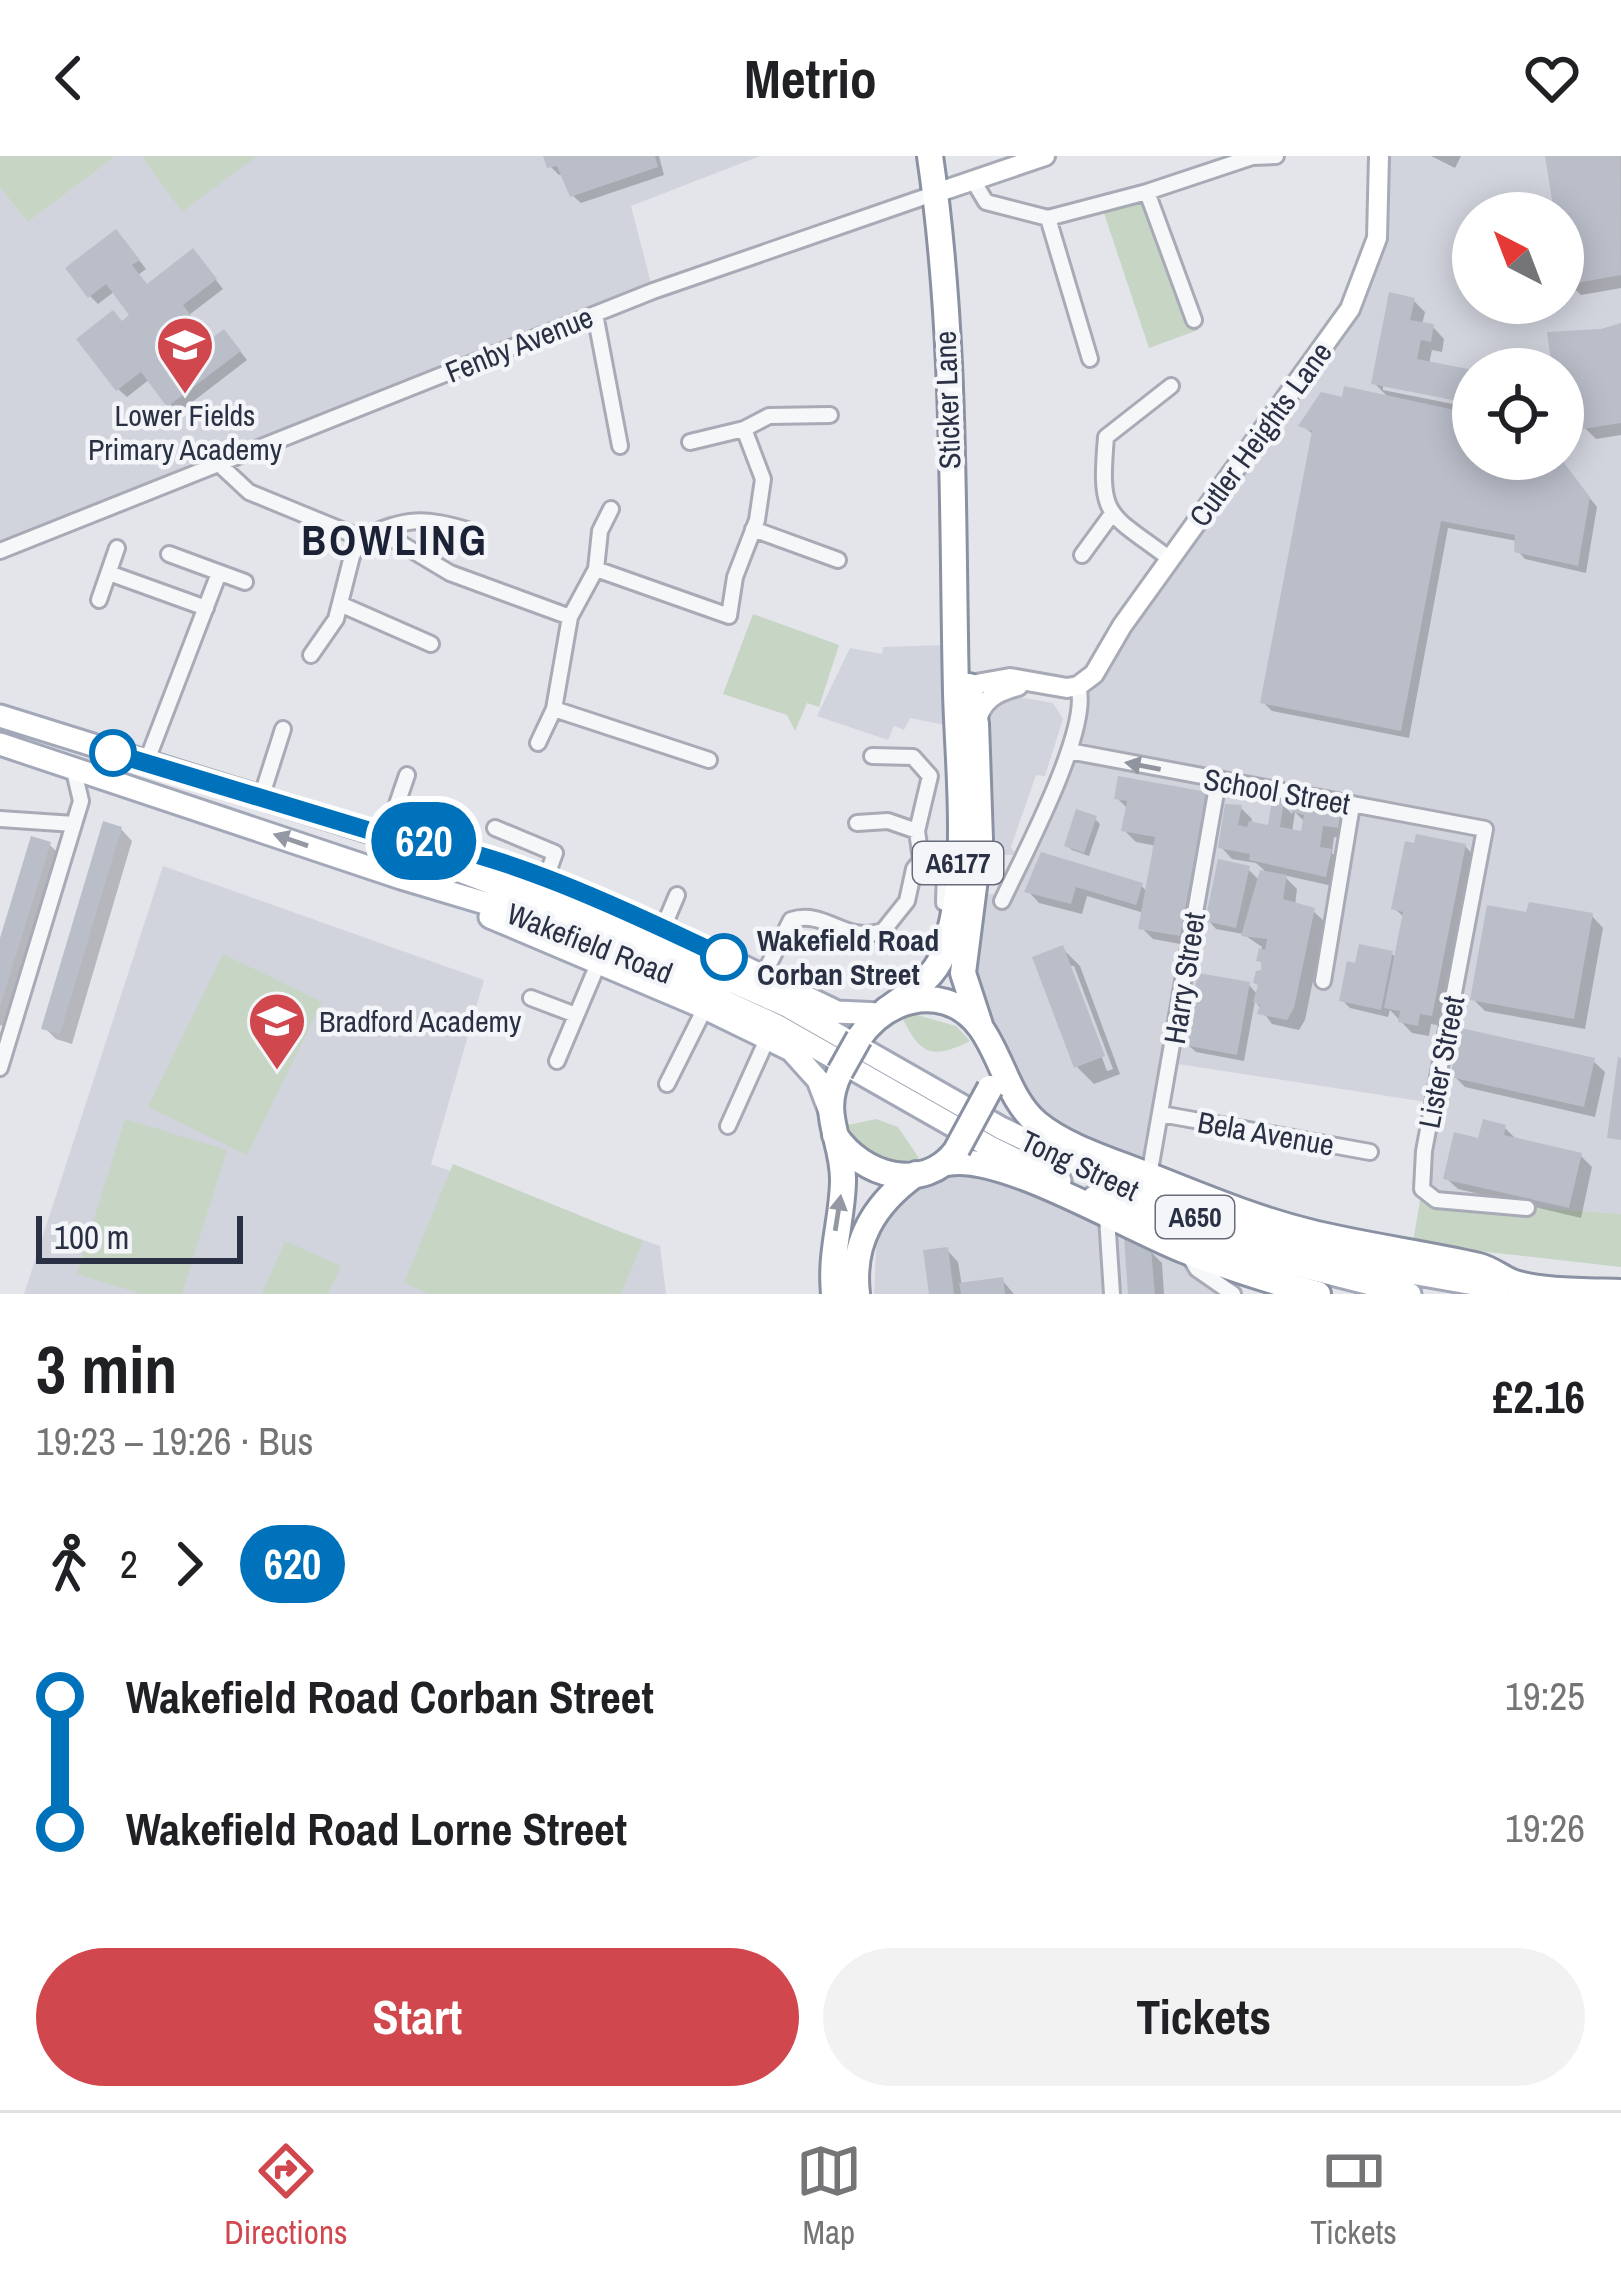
<!DOCTYPE html>
<html lang="en">
<head>
<meta charset="utf-8">
<style>
	body { margin:0; font-family:"Archivo Narrow",sans-serif; background:#f2f2f2; color:#202124; height:100vh; display:flex; flex-direction:column; font-size:45px; white-space:nowrap }
	* { box-sizing:border-box; margin:0 }
	p { font-size:39px; color:#757577 }
	.icon { flex:none; width:66px; height:66px; fill:none; stroke:currentColor; stroke-width:2; stroke-linecap:round; stroke-linejoin:round }
	.map { position:relative; height:1138px; overflow:hidden }
	.details { display:flex; flex-direction:column; background:#fff; flex:1 }
	.details>* { flex:none }
	.badge { padding:0 24px; border-radius:39px; font-size:42px; line-height:78px }
	.needle { width:78px; rotate:318deg }
	.controls { position:absolute; left:1452px; top:36px; display:grid; gap:24px }
	.controls a { display:grid; place-items:center; width:132px; height:132px; border-radius:50%; background:#fff; box-shadow:0 6px 30px #0003; font-size:60px }
	.scale { position:absolute; left:36px; bottom:30px; width:207px; box-sizing:border-box; padding-left:12px; border:6px solid #2a3144; border-top:0; font-size:33px; line-height:42px; white-space:nowrap; color:#2a3144; -webkit-text-stroke:9px #f3f5f8; paint-order:stroke }
	.map>.badge { position:absolute; translate:-50% -50%; box-shadow:0 0 0 6px #fff }
	.legs { display:flex; align-items:center; gap:18px; height:132px; padding:0 36px; font-size:39px }
	.legs p { margin-inline-start:auto }
	.head { display:flex; align-items:center; justify-content:space-between; height:204px; padding:0 36px }
	h1 { font-size:66px; font-weight:800; line-height:90px }
	.action { display:flex; gap:24px; margin-top:auto; padding:24px 36px }
	.action a { flex:1; height:138px; border-radius:72px; background:#d1474e; color:#fff; font-size:48px; font-weight:800; line-height:138px; text-align:center }
	.action a+a { background:#f2f2f2; color:#202124 }
	ul { padding:0 36px; list-style:none }
	li { display:flex; align-items:center; gap:42px; height:132px; font-size:45px }
	li i { display:grid; place-items:center; width:18px; height:100%; margin:0 15px; background:currentColor }
	li i::after { content:''; width:30px; height:30px; margin:-15px; border:9px solid; border-radius:50%; background:#fff }
	li p { margin-inline-start:auto }
	li:first-child i { background:linear-gradient(#0000 50%,currentColor 0) }
	li:last-child i { background:linear-gradient(currentColor 50%,#0000 0) }
	header { display:flex; justify-content:space-between; align-items:center; height:156px; padding:0 36px; background:#fff; font-size:54px; font-weight:800 }
	.tab-bar { display:flex; justify-content:space-around; align-items:center; height:168px; border-top:3px solid #e0e0e0; background:#fff; font-size:33px; color:#757577 }
	.tab-bar a { display:grid; justify-items:center; gap:6px }
	.tab-bar .active { color:#d1474e }
	.map>svg:first-child { display:block }
	.built { fill:#d1d4dd; fill-rule:evenodd }
	.green { fill:#c7d5c4 }
	.shadow { fill:#0003; fill-rule:evenodd }
	.building { fill:#babec9 }
	.lines { fill:none; stroke-linecap:round; stroke-linejoin:round }
	.street-casing { stroke:#a8abb6; stroke-width:20 }
	.secondary-casing { stroke:#a8abb6; stroke-width:24 }
	.primary-casing { stroke:#a2a8b7; stroke-width:27 }
	.highway-casing { stroke:#8a91a2; stroke-width:30 }
	.street { stroke:#f6f7f9; stroke-width:14 }
	.secondary { stroke:#fff; stroke-width:18 }
	.primary { stroke:#fff; stroke-width:21 }
	.highway { stroke:#fff; stroke-width:24 }
	.highway-bridge-casing { stroke:#8a91a2; stroke-width:30; stroke-linecap:butt }
	.highway-bridge { stroke:#fff; stroke-width:24 }
	.oneway { fill:#90949e }
	.oneway2 { fill:#9498a2 }
	.line-1-casing { stroke:#fff; stroke-width:27 }
	.line-1 { stroke:#0072bc; stroke-width:18 }
	.stop-1-dot { fill:#fff; stroke:#0072bc; stroke-width:6 }
	.labels { text-anchor:middle; dominant-baseline:central; stroke-width:9; stroke-linejoin:round; paint-order:stroke }
	.shield { fill:#f3f5f8; stroke:#666c7a; stroke-width:3 }
	.shield-label { font-size:27px; font-weight:bold; fill:#2a3144 }
	.street-label { font-size:30px; fill:#2a3144; stroke:#f3f5f8 }
	.poi-label { font-size:30px; fill:#2a3144; stroke:#f3f5f8 }
	.stop-label { font-size:30px; font-weight:bold; fill:#2a3144; stroke:#f3f5f8; text-anchor:start }
	.district-label { font-size:42px; font-weight:bold; letter-spacing:3px; fill:#1c2235; stroke:#f3f5f8 }
</style>
</head>
<body>
<header><svg class="icon" aria-label="back" viewBox="0 0 24 24"><path d="M15 5l-7 7 7 7"/></svg>Metrio<svg class="icon" aria-label="heart" viewBox="0 0 24 24"><path d="M12 20l-8-8c-3-5 5-10 8-4 3-6 11-1 8 4z"/></svg></header>
<div class="map">
<svg width="1621" height="1138" viewBox="0 0 1621 1138">
	<rect width="100%" height="100%" fill="#e3e5eb"/>
	<path class="built" d="M116,0H760L631,50L653,135L206,301L0,391V32L28,66Z
		M1379,0H1609L1621,91V1058L1436,1044L1422,1033L1433,947L1171,907L1149,1020L1030,958L990,932L996,900L966,831L969,741L1006,736L1069,595L1078,530L1350,153L1377,82ZM1473,57H1563V147H1473ZM1473,213H1563V303H1473Z
		M942,489L945,569L910,562L904,574L894,570L888,584L817,560L850,492L882,498L883,491Z
		M1018,541L1053,547L1063,563L1045,620L1036,619L1011,691L1016,699H996L990,563L999,548Z
		M163,710L484,824L431,1008L660,1090L666,1138H24Z
		M961,1004L1186,1095L1233,1138H874L877,1079L900,1021Z"/>
	<path class="green" d="M0,0H116L28,66L0,32Z
		M142,0H257L182,56Z
		M1147,36L1198,174L1149,192L1101,48Z
		M753,458L839,489L819,551L807,547L795,575L787,559L723,538Z
		M223,798L322,846L247,999L148,951Z
		M917,859L956,870L970,885C932,904 920,899 902,861Z
		M125,963L227,994L182,1138H142L77,1118Z
		M876,963L898,971L919,1002C885,1013 863,999 848,969Z
		M453,1008L643,1085L621,1138H430L404,1127Z
		M1422,1033L1437,1044L1621,1058V1111L1470,1094L1412,1092Z
		M285,1085L341,1110L328,1138H262Z"/>
	<path class="shadow" d="M546,0H659L664,19L581,47L572,39L564,18L559,19L550,10Z
		M1431,0H1461L1455,12Z
		M1548,0H1621V132L1581,139L1569,128L1563,57H1557Z
		M124,85L146,113L138,119L148,131L201,105L223,133L189,159L210,187L232,185L247,204L178,257L150,223L127,241L118,233L123,168L134,160L115,135L98,148L90,140Z
		M1413,144L1425,156L1422,169L1433,171L1444,183L1442,196L1432,194L1429,208L1473,217V245L1383,228V234L1473,252V303H1559L1597,351L1586,417L1525,403L1517,394V385L1448,372L1409,582L1272,555L1263,546L1314,279L1302,269L1345,245L1390,243L1374,227Z
		M1621,170V279L1596,283L1585,272L1583,258L1571,259L1563,251V213H1555L1601,176Z
		M1205,639L1217,650L1191,790L1153,783L1142,772L1144,757L1087,740L1082,758L1039,747L1028,735L1043,700L1141,729L1148,737L1157,690L1136,686L1124,674L1128,653L1117,642Z
		M1282,648L1292,658L1294,651L1341,656L1352,668L1350,682L1334,681L1332,697L1342,707L1337,731L1283,719L1297,733L1295,749L1313,755L1325,766L1305,864L1299,874L1272,868L1255,845L1244,905L1196,896L1187,888L1249,829L1258,839L1264,817V809L1259,804L1262,791L1243,778L1216,773L1208,764L1248,713L1260,725L1264,714L1256,707L1232,703L1221,691L1241,652L1252,663L1251,669L1270,673ZM1295,656L1306,667L1303,678L1292,676Z
		M1095,663L1100,668L1089,700L1072,694L1067,690Z
		M121,673L132,685L72,888L56,883L45,872Z
		M49,688L61,700L9,872L0,869V792Z
		M1465,690L1476,702L1443,870L1431,868L1429,880L1412,877L1390,854L1388,861L1350,852L1342,844L1392,798L1397,803L1405,762L1394,752Z
		M1529,760H1592L1603,772L1585,873L1485,855L1473,843Z
		M1063,793L1080,810L1120,918L1094,928L1076,910ZM1068,810H1074L1113,913L1107,915Z
		M1593,905L1605,916L1595,961L1465,931L1454,920Z
		M1505,972L1516,983L1581,1000L1592,1011L1581,1062L1458,1033L1446,1022L1481,985Z
		M1128,1087L1150,1095L1162,1107L1164,1138H1131Z
		M947,1094L958,1106L962,1130L1002,1124L1014,1138H932L926,1097Z"/>
	<path class="building" d="M543,0H655L658,11L570,41L557,10L547,12Z
		M1545,0H1620L1621,119L1566,129L1563,57H1554Z
		M116,73L140,104L132,109L147,128L193,92L217,123L183,149L209,184L224,173L241,195L167,251L141,216L116,235L76,183L113,154L122,165L129,159L106,128L88,142L65,112Z
		M1389,136L1415,142L1410,164L1434,168L1431,186L1421,184L1417,203L1473,214V248L1371,228Z
		M1621,167V267L1582,273L1578,247L1563,248V213H1552L1547,176L1601,173Z
		M1344,230L1473,258V303H1561L1590,341L1578,410L1514,396L1515,379L1441,365L1401,575L1260,547L1312,275L1298,270L1321,236L1342,241Z
		M1118,620L1207,636L1180,780L1138,773L1155,681L1121,675L1127,645L1114,643Z
		M1272,643L1284,645L1280,671L1301,675L1304,659L1290,655L1291,647L1342,654L1339,672L1323,670L1320,691L1332,693L1326,721L1249,704L1250,698L1218,692L1225,648L1242,649L1238,669L1247,671L1249,665L1268,669Z
		M1076,653L1097,660L1084,697L1064,690Z
		M103,665L122,671L60,878L41,873Z
		M1416,678L1466,688L1432,860L1420,858L1418,870L1398,866L1400,855L1384,852L1403,756L1391,753L1405,685L1414,687Z
		M31,680L51,686L0,851V782Z
		M1041,696L1143,727L1136,749L1076,731L1071,748L1024,736Z
		M1218,703L1250,710L1236,772L1205,765Z
		M1260,714L1287,719L1283,743L1315,752L1294,852L1287,864L1257,858L1260,849L1253,846L1258,829L1253,827L1256,815L1261,814V806L1256,805L1259,792L1265,794L1267,783L1241,780Z
		M1529,746L1593,757L1574,863L1470,844L1487,749L1526,756Z
		M1359,788L1393,795L1381,854L1339,845L1347,805L1355,807Z
		M1063,789L1105,900L1074,912L1032,801Z
		M1198,817L1250,826L1237,899L1184,889Z
		M1461,872L1595,902L1584,951L1450,921Z
		M1618,901L1621,902V984L1607,982Z
		M1483,963L1506,969L1504,979L1582,997L1569,1052L1443,1023L1454,976L1478,982Z
		M1124,1082L1151,1093L1155,1138H1128Z
		M948,1091L954,1138H929L923,1094Z
		M1003,1121L1005,1138H961L959,1127Z"/>
	<g class="lines">
		<defs>
			<path id="street" d="M974,26L986,46L1048,62L1147,36L1252,1L1276,0
				M1147,36L1194,164
				M1048,62L1090,203
				M595,158L620,290
				M744,273L769,260L830,259
				M219,308L249,336L361,382C408,361 422,361 471,375
				M753,373L838,404
				M0,395L653,135L936,37
				M169,398L245,426
				M1082,399L1112,358
				M1170,403C1107,355 1099,364 1106,281L1171,230
				M596,413L600,375L611,353
				M109,417L206,452
				M99,444L117,392
				M340,448L431,488
				M570,461L554,553L709,604
				M311,499L336,463L352,400L361,382L395,384L450,417L570,461L596,413L729,460L735,421L757,364L763,323L744,273L690,286
				M538,587L554,553
				M1069,595L1485,673L1424,995L1422,1033L1436,1044L1527,1052
				M872,600L913,601L930,620L917,675L921,704
				M146,607L219,417
				M261,642L283,573
				M0,663L74,668
				M857,667L888,665L917,675
				M495,672L555,697L545,725
				M386,680L407,619
				M1002,745C1022,702 1092,572 1078,530
				M663,772L677,739
				M763,820L791,764C827,753 843,788 883,775L907,745L914,713L921,704L939,703L945,710L944,747
				M1323,825L1352,649
				M531,842L576,859
				M557,905L598,808
				M0,912L81,645L73,611
				M667,928L705,852
				M1161,958L1370,996
				M728,970L768,881
				M1149,1020L1218,625
				M1107,1061L1112,1138
				M1188,1098L1197,1113L1233,1138"/>
			<path id="secondary" d="M936,37L1045,0
				M959,531L1010,522L1067,532L1078,530L1094,518L1122,470L1350,153L1377,82L1379,0
				M976,568C981,544 995,536 1018,530"/>
			<path id="primary" d="M0,560L397,684L433,705L613,773L787,850L1001,972L1166,1050L1327,1102L1480,1129L1514,1127
				M0,588L401,722L559,769L776,869L992,992L1060,1025
				M404,684L438,686L545,725L663,772L837,856L881,858
				M490,761L705,852L791,894L818,924L829,953
				M1094,1041L1233,1093L1410,1138"/>
			<path id="highway" d="M969,530L976,568L980,683L963,817L980,869
				M886,854C908,838 934,823 943,798C972,717 958,619 956,536C952,358 956,176 930,0
				M859,882C878,854 912,836 946,846C999,862 998,935 1037,967C1066,991 1110,1004 1145,1018C1199,1039 1252,1062 1309,1076C1365,1090 1423,1097 1479,1110C1491,1113 1500,1121 1512,1126C1539,1136 1591,1135 1621,1136
				M835,979C862,1020 923,1038 956,995
				M947,1007C1002,996 1128,1073 1186,1095C1229,1112 1274,1126 1318,1138
				M834,1138C830,1095 842,1066 843,1026C844,983 818,960 840,916
				M857,1138C851,1086 874,1048 916,1018"/>
		</defs>
		<use href="#street" class="street-casing"/>
		<use href="#secondary" class="secondary-casing"/>
		<use href="#primary" class="primary-casing"/>
		<use href="#highway" class="highway-casing"/>
		<use href="#street" class="street"/>
		<use href="#secondary" class="secondary"/>
		<use href="#primary" class="primary"/>
		<use href="#highway" class="highway"/>
		<defs>
			<path id="highway-bridge" d="M840,916L859,882
				M957,993L990,932"/>
		</defs>
		<use href="#highway-bridge" class="highway-bridge-casing"/>
		<use href="#highway-bridge" class="highway-bridge"/>
	</g>
	<defs><path id="oneway-solid" d="M-6-.8H1V-3.2L6.5 0L1 3.2V.8H-6Z" transform="scale(3)"/></defs>
	<use class="oneway" href="#oneway-solid" transform="translate(1143 610) rotate(-169)"/>
	<g class="oneway2">
		<use href="#oneway-solid" transform="translate(291 684) rotate(-161)"/>
		<use href="#oneway-solid" transform="translate(838 1057) rotate(-81)"/>
	</g>
	<g class="lines">
		<defs>
			<path id="line-1" d="M113,597L397,683C493,690 636,759 724,801"/>
		</defs>
		<use href="#line-1" class="line-1-casing"/>
		<use href="#line-1" class="line-1"/>
	</g>
	<defs>
		<symbol id="school-pin" viewBox="-11 -11 22 30"><path d="M0 17L-7.5 6A9.5 9.5 0 1 1 7.5 6Z" fill="#d1474e" stroke="#f3f5f8"/><path d="M0-5L7-2L0 1L-7-2ZM-4 1L0 2.5L4 1V4Q0 6-4 4Z" fill="#fff"/></symbol>
	</defs>
	<g fill-rule="evenodd">
		<use href="#school-pin" x="152" y="156" width="66" height="90"/>
		<use href="#school-pin" x="244" y="832" width="66" height="90"/>
	</g>
	<g class="stop-1-dot">
		<circle cx="113" cy="597" r="21"/>
		<circle cx="724" cy="801" r="21"/>
	</g>
	<g class="labels">
		<g class="shield">
			<rect x="913" y="686" width="90" height="42" rx="9"/>
			<rect x="1156" y="1040" width="78" height="42" rx="9"/>
		</g>
		<g class="shield-label">
			<text x="958" y="707">A6177</text>
			<text x="1195" y="1061">A650</text>
		</g>
		<g class="street-label">
			<text transform="translate(519 188) rotate(-22)">Fenby Avenue</text>
			<text transform="translate(947 244) rotate(-92)">Sticker Lane</text>
			<text transform="translate(1260 278) rotate(-54)">Cutler Heights Lane</text>
			<text transform="translate(1277 635) rotate(10)">School Street</text>
			<text transform="translate(590 787) rotate(21)">Wakefield Road</text>
			<text transform="translate(1184 822) rotate(-81)">Harry Street</text>
			<text transform="translate(1441 906) rotate(-79)">Lister Street</text>
			<text transform="translate(1266 977) rotate(10)">Bela Avenue</text>
			<text transform="translate(1080 1009) rotate(25)">Tong Street</text>
		</g>
		<g class="poi-label">
			<text x="185" y="259">Lower Fields<tspan x="185" dy="34">Primary Academy</tspan></text>
			<text x="319" y="865" text-anchor="start">Bradford Academy</text>
		</g>
		<g class="stop-label">
			<text x="757" y="784">Wakefield Road<tspan x="757" dy="34">Corban Street</tspan></text>
		</g>
		<g class="district-label">
			<text x="395" y="384">BOWLING</text>
		</g>
	</g>
</svg>
<div class="controls">
<a><svg class="needle" viewBox="-14 -14 28 28"><path d="M0-13l5 13h-10z" fill="#e53935"/><path d="M0 13l5-13h-10z" fill="#757577"/></svg></a>
<a><svg class="icon" aria-label="locate" viewBox="0 0 24 24"><circle cx="12" cy="12" r="6"/><path d="M12 2v4M12 18v4M2 12h4M18 12h4"/></svg></a>
</div>
<div class="scale">100 m</div>
<b class="badge" style="left:424px;top:685px;background:#0072bc;color:#fff">620</b>
</div>
<section class="details">
<div class="head"><div><h1>3 min</h1><p>19:23 – 19:26 · Bus</p></div><b>£2.16</b></div>
<div class="legs"><svg class="icon" aria-label="walk" viewBox="0 0 24 24"><circle cx="13" cy="4" r="2"/><path d="M13 8l-2 6 4 7M11 14l-3 7M7 12l3-4h3l4 4"/></svg>2<svg class="icon" aria-label="forward" viewBox="0 0 24 24"><path d="M9 5l7 7-7 7"/></svg><b class="badge" style="background:#0072bc;color:#fff">620</b></div>
<ul>
<li><i style="color:#0072bc"></i><b>Wakefield Road Corban Street</b><p>19:25</p></li>
<li><i style="color:#0072bc"></i><b>Wakefield Road Lorne Street</b><p>19:26</p></li>
</ul>
<div class="action"><a>Start</a><a>Tickets</a></div>
</section>
<nav class="tab-bar">
<a class="active"><svg class="icon" aria-label="directions" viewBox="0 0 24 24"><path d="M12 3l9 9-9 9-9-9zM9 14v-3h6M13 9l2 2-2 2"/></svg>Directions</a>
<a><svg class="icon" aria-label="map" viewBox="0 0 24 24"><path d="M3 6l6-2 6 2 6-2v14l-6 2-6-2-6 2zM9 4v14M15 6v14"/></svg>Map</a>
<a><svg class="icon" aria-label="tickets" viewBox="0 0 24 24"><path d="M3 7h18v10H3zM15 7v10"/></svg>Tickets</a>
</nav>
</body>
</html>
